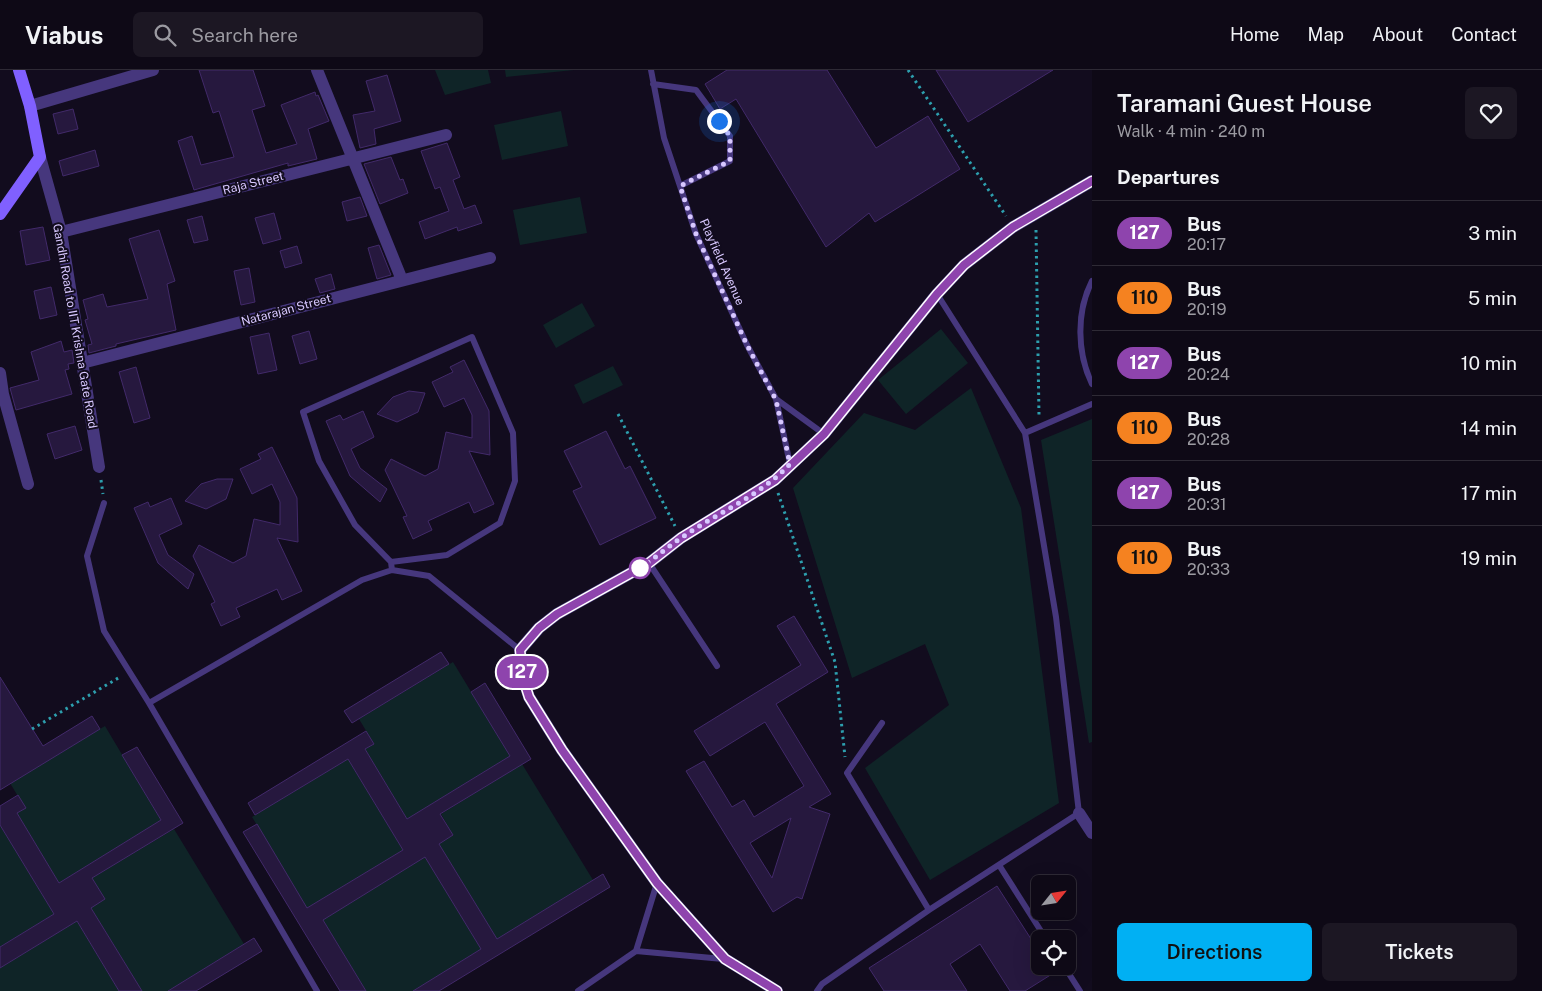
<!DOCTYPE html>
<html lang="en">
<head>
<meta charset="utf-8">
<style>
	body { margin:0; font-family:"Public Sans",sans-serif; background:#1c1723; color:#f1f3f6; height:100vh; display:flex; flex-direction:column; font-size:19px; white-space:nowrap }
	* { box-sizing:border-box; margin:0 }
	p { font-size:16px; color:#9b9aa1 }
	.icon { flex:none; width:28px; height:28px; fill:none; stroke:currentColor; stroke-width:2; stroke-linecap:round; stroke-linejoin:round }
	.map { position:relative; flex:1; overflow:hidden }
	.side { display:flex; flex-direction:column; background:#0e0916; width:450px }
	.side>* { flex:none }
	.badge { padding:0 10px; border-radius:16px; font-size:18px; line-height:32px }
	.needle { width:32px; rotate:60deg }
	.buttons { position:absolute; left:1031px; top:805px; display:grid; gap:10px }
	.buttons a { display:grid; place-items:center; width:45px; height:45px; border-radius:8px; background:#0e0916; box-shadow:0 5px 20px #0002,0 0 0 1px #2e2a35; font-size:25px }
	.you { position:absolute; width:25px; height:25px; margin:-12px; border:4px solid #fff; border-radius:50%; background:#1a73e8; box-shadow:0 0 0 8px #1a73e833 }
	.map>.badge { position:absolute; translate:-50% -50%; box-shadow:0 0 0 2px #fff }
	h2 { padding:0 25px; font-size:19px; line-height:45px }
	.round { display:grid; place-items:center; flex:none; width:52px; height:52px; border-radius:8px; background:#1c1723 }
	.head { display:flex; align-items:center; justify-content:space-between; height:85px; padding:0 25px }
	h1 { font-size:24px; font-weight:600; line-height:38px }
	.button { display:flex; gap:10px; margin-top:auto; padding:10px 25px }
	.button a { flex:1; height:58px; border-radius:8px; background:#01b0f3; color:#111; font-size:20px; font-weight:600; line-height:58px; text-align:center }
	.button a+a { background:#1c1723; color:#f1f3f6 }
	ul { padding:0; list-style:none }
	li { display:flex; align-items:center; gap:15px; height:65px; padding:0 25px; border-top:1px solid #2e2a35 }
	li div { flex:1 }
	li b { display:block; font-size:19px }
	li em { font-style:normal }
	li .badge { min-width:55px; font-weight:700; text-align:center }
	header { display:flex; align-items:center; gap:30px; box-sizing:border-box; height:70px; padding:0 25px; background:#0e0916; border-bottom:1px solid #2e2a35 }
	header strong { font-size:24px }
	nav { display:flex; gap:28px; margin-inline-start:auto; font-size:18px }
	.search { width:350px; height:45px; background:#1c1723; display:flex; align-items:center; gap:12px; box-sizing:border-box; padding:0 18px; border-radius:8px; color:#9b9aa1; font-size:19px }
	main { display:flex; flex:1; min-height:0 }
	.map>svg:first-child { display:block }
	.green { fill:#0f2427 }
	.building { fill:#26183e; stroke:#422a6a; fill-rule:evenodd }
	.lines { fill:none; stroke-linecap:round; stroke-linejoin:round }
	.path { stroke:#2d9fae; stroke-width:3; stroke-dasharray:2.5 4; stroke-linecap:butt }
	.lane { stroke:#46377d; stroke-width:6 }
	.street { stroke:#46377d; stroke-width:12 }
	.secondary { stroke:#8060ff; stroke-width:12 }
	.line-casing { stroke:#fff; stroke-width:11 }
	.line { stroke:#8e44ad; stroke-width:8 }
	.walk { stroke:#d8c8ff; stroke-width:5; stroke-dasharray:0 9 }
	.stop-dot { fill:#fff; stroke:#8e44ad; stroke-width:2.5 }
	.labels { text-anchor:middle; dominant-baseline:central; stroke-width:4; stroke-linejoin:round; paint-order:stroke }
	.street-label { font-size:12px; fill:#d8c8ff; stroke:#120c1e }
</style>
</head>
<body>
<header>
<strong>Viabus</strong>
<div class="search"><svg class="icon" aria-label="search" viewBox="0 0 24 24"><circle cx="10" cy="10" r="6"/><path d="M15 15l6 6"/></svg>Search here</div>
<nav><a>Home</a><a>Map</a><a>About</a><a>Contact</a></nav>
</header>
<main>
<div class="map">
<svg width="1092" height="921" viewBox="0 0 1092 921">
	<rect width="100%" height="100%" fill="#120c1e"/>
	<path class="green" d="M435,0H488L491,13L445,25Z
		M505,0H574L506,7Z
		M561,41L568,76L502,90L494,55Z
		M580,127L587,163L520,175L513,140Z
		M582,233L595,256L556,278L543,255Z
		M941,259L968,293L906,344L878,310Z
		M613,296L623,315L583,334L574,315Z
		M971,318L1021,438L1059,733L930,810L865,698L949,635L925,574L852,608L793,418L864,343L915,360Z
		M1092,349V672L1089,673L1041,370Z
		M453,592L510,686L407,749L365,679L374,674L359,649Z
		M105,656L161,750L59,813L17,743L25,738L10,713Z
		M348,689L403,780L307,838L252,747Z
		M522,694L593,810L497,869L439,774L453,765L441,744Z
		M0,755L54,844L0,877Z
		M174,759L244,874L168,921H142L91,838L92,808Z
		M425,787L481,879L413,921H366L323,850Z
		M77,851L119,921H0V898Z"/>
	<path class="building" d="M199,0H253L265,36L252,40L266,83L297,74L281,35L315,22L316,26L318,25L329,51L308,59L317,89L288,96V93L194,120L178,71L192,66L201,95L234,87L219,41L213,43Z
		M727,0H827L876,78L928,46L960,99L875,152L869,143L826,177L736,29L720,39L705,14Z
		M936,0H1053L968,52Z
		M387,5L401,51L374,59L376,74L360,78L353,45L375,41L366,11Z
		M73,39L78,59L58,64L53,44Z
		M447,73L460,107L453,110L464,139L475,135L482,153L458,161L457,157L425,169L419,152L449,141L440,117L435,119L421,81Z
		M95,80L99,96L63,106L59,91Z
		M391,87L400,110L403,109L408,123L380,134L364,94Z
		M360,127L367,146L347,151L342,132Z
		M274,143L281,169L263,174L255,148Z
		M202,146L208,170L194,173L187,150Z
		M43,157L50,190L26,195L20,161Z
		M159,160L175,211L167,214L176,260L116,274V276L89,283L88,275L92,274L85,250L88,249L83,230L103,224L107,237L148,229L129,169Z
		M379,175L391,205L377,209L368,178Z
		M297,176L302,193L285,198L280,181Z
		M249,198L255,232L241,235L234,201Z
		M331,204L335,219L320,223L315,209Z
		M51,217L57,245L40,249L34,221Z
		M309,261L317,289L300,294L292,266Z
		M269,263L277,300L258,304L250,267Z
		M61,271L64,282L72,280L74,293L68,294L69,299L65,300L72,324L16,340L10,318L39,310L31,282Z
		M464,290L489,341L490,385L469,381L494,434L474,443L469,432L428,451L432,460L413,469L403,447L407,446L385,400L391,389L425,406L438,399L446,362L472,368V345L464,328L444,337L432,312L453,302L450,297Z
		M136,297L150,348L134,353L119,302Z
		M409,321L425,323L418,342L397,352L377,344L393,327Z
		M363,341L374,367L351,379L360,398L387,419L380,432L350,406L326,351L340,345L343,350Z
		M75,356L82,380L55,389L47,364Z
		M606,361L625,399L630,396L656,448L600,475L573,421L582,417L564,381Z
		M272,377L297,428L298,472L277,468L302,521L282,530L277,519L236,538L240,547L221,556L211,534L215,532L193,486L199,475L233,493L246,486L254,449L280,455V432L272,414L252,424L240,399L261,389L258,384Z
		M217,409H233L226,429L206,439L185,431L201,414Z
		M171,428L182,454L159,465L168,485L194,504L188,519L158,493L134,438L148,432L150,437Z
		M794,546L828,602L776,634L831,724L809,737L830,744L802,829L797,827L773,842L686,701L704,691L732,737L744,730L754,747L804,716L765,652L710,686L694,661L801,595L777,556ZM791,748L772,808L750,773Z
		M441,582L449,594L352,653L344,641Z
		M0,607L43,676L92,646L100,659L0,720Z
		M485,613L531,689L440,744L453,765L439,774L497,869L603,804L610,817L439,921H413L481,879L425,787L323,850L366,921H340L243,762L257,754L307,838L403,780L348,689L255,745L248,733L366,661L374,674L365,679L407,749L510,686L471,622Z
		M137,677L183,753L92,808L105,829L91,838L142,921H119L77,851L0,898V877L54,844L0,755V736L18,725L26,738L17,743L59,813L161,750L122,685Z
		M997,816L1040,883V896H1059L1060,899L1025,921H1010L980,874L950,894L967,921H884L869,898Z
		M254,868L262,881L196,921H168Z"/>
	<g class="lines">
		<path class="path" d="M908,0L1006,146
			M1036,160L1039,346
			M618,344L675,456
			M101,410L103,424
			M778,423L835,592L845,687
			M32,659L120,607"/>
		<path class="lane" d="M651,0L664,68L696,164L747,275L776,329L824,364
			M653,14L696,20L730,66V91L680,116
			M1092,211C1076,242 1077,283 1092,314
			M776,329L790,394
			M1025,363L1092,334
			M104,433L87,486L104,561L149,633L362,510L392,500L429,506L520,580
			M391,492L447,485L500,453L515,411L513,363L472,267L303,342L319,391L355,455L391,492L392,500
			M649,493L717,596
			M149,633L317,921
			M882,653L847,703L929,840
			M999,795L1046,869
			M636,881L657,813
			M1064,896L1080,921
			M578,921L636,881L723,889
			M817,921L822,914L929,840L1079,743L1056,547L1025,363L937,224"/>
		<path class="street" d="M317,0L402,210
			M30,36L153,0
			M40,87L61,162L99,397
			M61,162L446,65
			M82,293L490,188
			M0,303L3,324L28,414
			M1079,743L1092,763
			M777,921L725,889L657,813L562,680L529,627L523,608L520,580L539,558L557,544L649,493L681,468L775,410L824,364L937,224L964,195L1013,157L1092,111"/>
		<path class="secondary" d="M0,144L40,87L30,36L19,0"/>
	</g>
	<g class="lines">
		<defs>
			<path id="line" d="M777,921L725,889L657,813L562,680L529,627L523,608L520,580L539,558L557,544L649,493L681,468L775,410L824,364L937,224L964,195L1013,157L1092,111"/>
		</defs>
		<use href="#line" class="line-casing"/>
		<use href="#line" class="line"/>
		<path class="walk" d="M640,498L636,499C653,491 666,478 681,468C717,443 760,426 790,394L776,330L747,275L696,164L680,116L730,91V66L719,51"/>
	</g>
	<circle class="stop-dot" cx="640" cy="498" r="10"/>
	<g class="labels">
		<g class="street-label">
			<text transform="translate(253 113) rotate(-14)">Raja Street</text>
			<text transform="translate(722 192) rotate(66)">Playfield Avenue</text>
			<text transform="translate(286 240) rotate(-15)">Natarajan Street</text>
			<text transform="translate(75 256) rotate(80)">Gandhi Road to IIT Krishna Gate Road</text>
		</g>
	</g>
</svg>
<div class="buttons">
<a><svg class="needle" viewBox="-14 -14 28 28"><path d="M0-13l5 13h-10z" fill="#e53935"/><path d="M0 13l5-13h-10z" fill="#9b9aa1"/></svg></a>
<a><svg class="icon" aria-label="locate" viewBox="0 0 24 24"><circle cx="12" cy="12" r="6"/><path d="M12 2v4M12 18v4M2 12h4M18 12h4"/></svg></a>
</div>
<div class="you" style="left:719px;top:51px"></div>
<b class="badge" style="left:522px;top:602px;background:#8e44ad;color:#fff">127</b>
</div>
<section class="side">
<div class="head"><div><h1>Taramani Guest House</h1><p>Walk · 4 min · 240 m</p></div><a class="round"><svg class="icon" aria-label="heart" viewBox="0 0 24 24"><path d="M12 20l-8-8c-3-5 5-10 8-4 3-6 11-1 8 4z"/></svg></a></div>
<h2>Departures</h2>
<ul>
<li><span class="badge" style="background:#8e44ad;color:#fff">127</span><div><b>Bus</b><p>20:17</p></div><em>3 min</em></li>
<li><span class="badge" style="background:#f58220;color:#111">110</span><div><b>Bus</b><p>20:19</p></div><em>5 min</em></li>
<li><span class="badge" style="background:#8e44ad;color:#fff">127</span><div><b>Bus</b><p>20:24</p></div><em>10 min</em></li>
<li><span class="badge" style="background:#f58220;color:#111">110</span><div><b>Bus</b><p>20:28</p></div><em>14 min</em></li>
<li><span class="badge" style="background:#8e44ad;color:#fff">127</span><div><b>Bus</b><p>20:31</p></div><em>17 min</em></li>
<li><span class="badge" style="background:#f58220;color:#111">110</span><div><b>Bus</b><p>20:33</p></div><em>19 min</em></li>
</ul>
<div class="button"><a>Directions</a><a>Tickets</a></div>
</section>
</main>
</body>
</html>
